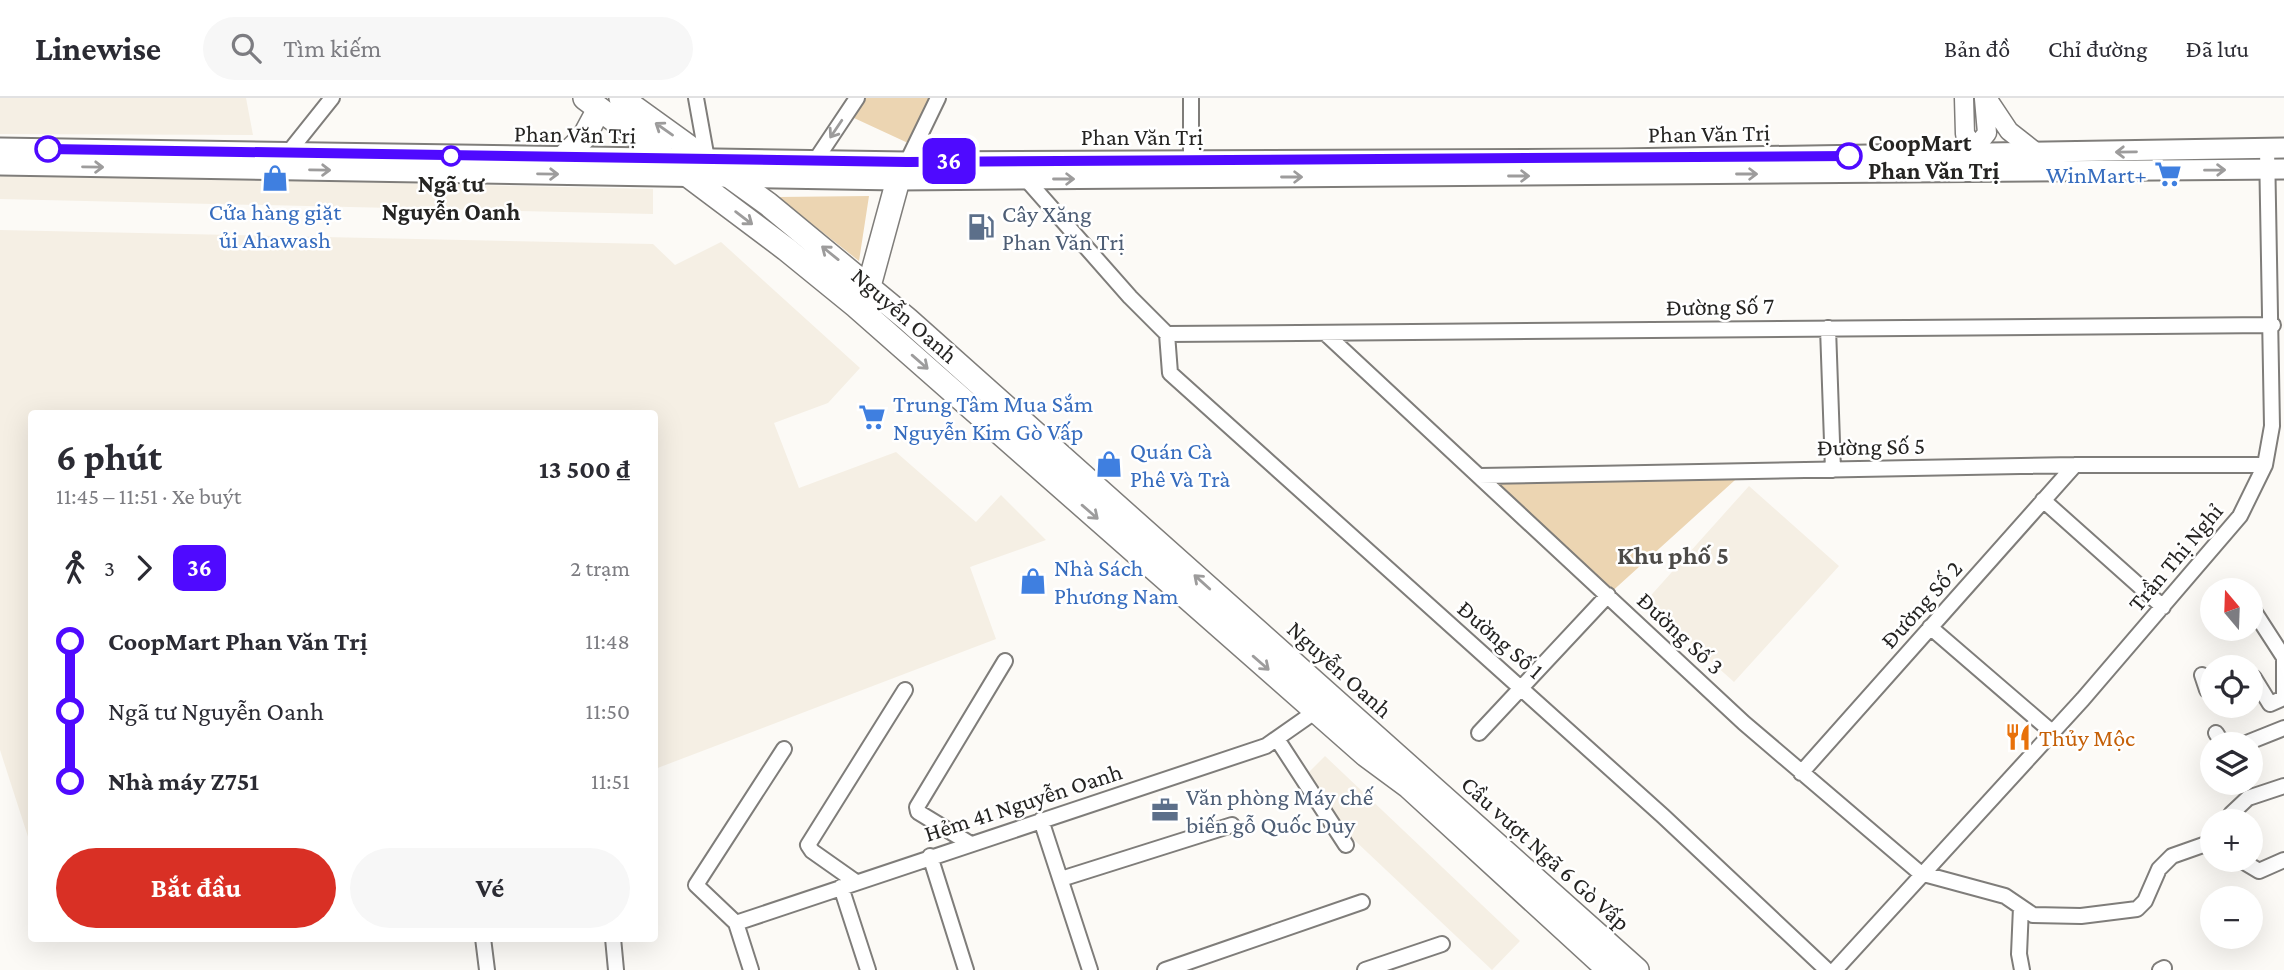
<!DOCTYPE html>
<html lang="vi">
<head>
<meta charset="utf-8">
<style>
	body { margin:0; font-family:"Crimson Pro",serif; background:#f7f7f7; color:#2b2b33; height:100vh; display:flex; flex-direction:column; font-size:26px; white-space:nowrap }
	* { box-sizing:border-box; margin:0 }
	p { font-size:23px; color:#7c7c81 }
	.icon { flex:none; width:38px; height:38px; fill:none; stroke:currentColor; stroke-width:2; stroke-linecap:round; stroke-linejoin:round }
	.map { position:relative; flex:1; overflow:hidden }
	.sheet { position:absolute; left:28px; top:312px; width:630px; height:532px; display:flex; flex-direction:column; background:#fff; border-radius:7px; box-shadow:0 7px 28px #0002 }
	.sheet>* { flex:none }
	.badge { padding:0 14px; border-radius:10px; font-size:24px; line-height:46px }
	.needle { width:46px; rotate:341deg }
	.fabs { position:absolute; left:2200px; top:480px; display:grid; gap:14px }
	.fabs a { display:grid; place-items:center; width:63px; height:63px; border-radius:50%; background:#fff; box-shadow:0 7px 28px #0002; font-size:35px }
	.map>.badge { position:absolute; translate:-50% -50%; box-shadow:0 0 0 4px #fff }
	.legs { display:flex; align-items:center; gap:10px; height:77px; padding:0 28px; font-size:23px }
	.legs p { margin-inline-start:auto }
	.overview { display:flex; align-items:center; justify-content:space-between; height:119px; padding:0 28px }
	h1 { font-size:38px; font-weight:700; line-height:52px }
	.button { display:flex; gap:14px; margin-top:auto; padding:14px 28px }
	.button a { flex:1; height:80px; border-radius:42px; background:#d93025; color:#fff; font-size:28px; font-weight:700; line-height:80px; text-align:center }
	.button a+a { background:#f7f7f7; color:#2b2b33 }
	ul { padding:0 28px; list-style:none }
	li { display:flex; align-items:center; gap:24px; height:70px; font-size:26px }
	li i { display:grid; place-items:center; width:10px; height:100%; margin:0 9px; background:currentColor }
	li i::after { content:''; width:18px; height:18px; margin:-9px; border:5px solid; border-radius:50%; background:#fff }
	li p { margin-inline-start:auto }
	li:first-child i { background:linear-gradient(#0000 50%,currentColor 0) }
	li:last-child i { background:linear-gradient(currentColor 50%,#0000 0) }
	header { display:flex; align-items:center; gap:42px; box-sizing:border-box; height:98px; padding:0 35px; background:#fff; border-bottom:2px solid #e1e1e2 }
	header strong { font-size:33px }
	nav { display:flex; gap:38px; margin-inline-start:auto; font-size:24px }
	.search { width:490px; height:63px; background:#f7f7f7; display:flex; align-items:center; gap:18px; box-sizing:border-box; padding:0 24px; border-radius:38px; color:#7c7c81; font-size:26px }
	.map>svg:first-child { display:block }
	.built { fill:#f5efe4 }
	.green { fill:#ecd5b2 }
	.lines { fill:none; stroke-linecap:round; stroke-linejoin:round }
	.minor-casing { stroke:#7f7d7a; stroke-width:18 }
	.tertiary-casing { stroke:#7f7d7a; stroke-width:21 }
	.secondary-casing { stroke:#7f7d7a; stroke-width:23 }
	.primary-casing { stroke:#7f7d7a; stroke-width:26 }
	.minor { stroke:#fff; stroke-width:14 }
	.tertiary { stroke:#fff; stroke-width:18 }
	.secondary { stroke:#fff; stroke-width:19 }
	.primary { stroke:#fff; stroke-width:23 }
	.oneway { stroke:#9d9c9c }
	.line-1-casing { stroke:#fff; stroke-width:16 }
	.line-1 { stroke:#4f0aff; stroke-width:10 }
	.stop-1-dot { fill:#fff; stroke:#4f0aff; stroke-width:3.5 }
	.labels { text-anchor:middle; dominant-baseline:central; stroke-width:5; stroke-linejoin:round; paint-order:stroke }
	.street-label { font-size:24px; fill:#252422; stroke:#fff }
	.stop-label { font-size:24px; font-weight:bold; fill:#252422; stroke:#fff; text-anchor:start }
	.shop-label { font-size:24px; fill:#366cbe; stroke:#fff; text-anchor:start }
	.service-label { font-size:24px; fill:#4e5e75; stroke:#fff; text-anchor:start }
	.food-label { font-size:24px; fill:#c56008; stroke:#fff; text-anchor:start }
	.neighbourhood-label { font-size:26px; font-weight:bold; fill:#4d4b48; stroke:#fff }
</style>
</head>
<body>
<header>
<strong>Linewise</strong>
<div class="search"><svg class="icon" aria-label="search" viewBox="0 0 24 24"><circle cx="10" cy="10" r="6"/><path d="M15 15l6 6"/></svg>Tìm kiếm</div>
<nav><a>Bản đồ</a><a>Chỉ đường</a><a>Đã lưu</a></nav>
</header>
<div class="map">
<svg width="2284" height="872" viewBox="0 0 2284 872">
	<rect width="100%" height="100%" fill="#fcfaf6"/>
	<path class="built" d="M0,0H246L253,37L0,36Z
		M0,76L653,91V116L0,101Z
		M0,132L653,146L675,167L721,144L860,270L828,305L774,325L799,390L896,354L976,424L1001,397L1046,442L970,469L996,541L655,671L654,315H32L31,748L0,652Z
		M1749,388L1839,468L1734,584L1645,504Z
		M1325,658L1520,843L1492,872L1296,687Z"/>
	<path class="green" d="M866,0H931L908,45L854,20Z
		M869,98L859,163L778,99Z
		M1745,373L1608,497L1479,378Z"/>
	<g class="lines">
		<defs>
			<path id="minor" d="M696,0L707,61
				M1191,0V72
				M284,60L332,0
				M815,63L857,0
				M907,64L938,0
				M1026,81L1130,199L1167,236
				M1828,230L1833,372
				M1167,236L2273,227
				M1167,236L1170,275L1663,718L1827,872
				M1326,236L1744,625L1920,775L2005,798L2033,817L2081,818L2137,811L2145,803L2159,771L2172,758L2206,746L2212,748
				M1479,378L2075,367H2265
				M2043,402L2163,509
				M2250,507L2283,558
				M1930,529L2052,634
				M2284,555V599
				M2202,577L2207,592L2212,591
				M2250,581L2254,580L2270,606L2284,600
				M1479,635L1608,497
				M2216,635L2223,646
				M1277,641L1346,747
				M2244,646L2284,630
				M1801,675L2075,367
				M2231,716L2248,700L2284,688
				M1041,722L1090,872
				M969,745L918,714L917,709L1005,563
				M930,758L966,872
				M2239,761L2259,773L2284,762
				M1061,781L1232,727
				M856,784L812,753L808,747L905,592
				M841,789L868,872
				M2021,809L2019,856L2022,872
				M736,825L1266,648L1316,613
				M736,825L696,787L784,651
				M736,825L751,872
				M483,840L487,872
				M613,840L616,872
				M1165,872L1362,804
				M1365,872L1442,846
				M1835,872L2083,601L2240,418L2265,367L2272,328L2267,50
				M2160,872L2164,870"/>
			<path id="tertiary" d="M1964,0L1965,36L1975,50V67
				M1987,0L2009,33L2037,55
				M1975,50L1987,35L1984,1"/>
			<path id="secondary" d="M0,50L907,64L1620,61L2284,50
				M0,67L898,82L2284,71"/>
			<path id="primary" d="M585,0L786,151L856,208L1366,657L1408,688L1609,872
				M621,0L768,106L907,221L1637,872
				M563,60L584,39L599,11
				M869,188L898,82"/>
		</defs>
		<use href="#minor" class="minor-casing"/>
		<use href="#tertiary" class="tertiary-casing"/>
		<use href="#secondary" class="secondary-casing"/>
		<use href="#primary" class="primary-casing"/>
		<use href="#minor" class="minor"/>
		<use href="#tertiary" class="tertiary"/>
		<use href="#secondary" class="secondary"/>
		<use href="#primary" class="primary"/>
	</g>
	<defs><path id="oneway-shaft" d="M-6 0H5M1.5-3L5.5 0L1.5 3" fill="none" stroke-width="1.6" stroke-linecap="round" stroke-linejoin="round" transform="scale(1.75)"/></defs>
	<g class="oneway">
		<use href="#oneway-shaft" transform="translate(664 31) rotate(-145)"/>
		<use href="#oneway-shaft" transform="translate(836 31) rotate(124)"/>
		<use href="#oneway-shaft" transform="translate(2126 54) rotate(179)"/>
		<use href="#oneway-shaft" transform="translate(93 69) rotate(1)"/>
		<use href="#oneway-shaft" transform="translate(320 72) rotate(1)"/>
		<use href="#oneway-shaft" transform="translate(2215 72) rotate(-1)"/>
		<use href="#oneway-shaft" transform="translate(548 76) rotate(1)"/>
		<use href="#oneway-shaft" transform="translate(1747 76)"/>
		<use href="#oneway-shaft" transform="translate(1519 78)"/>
		<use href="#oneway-shaft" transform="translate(1292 79)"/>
		<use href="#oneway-shaft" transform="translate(1064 81)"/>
		<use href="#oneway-shaft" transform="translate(744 120) rotate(37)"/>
		<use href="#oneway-shaft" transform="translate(830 155) rotate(-141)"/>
		<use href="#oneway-shaft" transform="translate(920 264) rotate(41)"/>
		<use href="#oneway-shaft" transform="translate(1090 414) rotate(41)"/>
		<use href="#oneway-shaft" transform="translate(1202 484) rotate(-138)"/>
		<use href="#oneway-shaft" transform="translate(1261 565) rotate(41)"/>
	</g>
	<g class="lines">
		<defs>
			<path id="line-1" d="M48,51L907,64L1849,58"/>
		</defs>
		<use href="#line-1" class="line-1-casing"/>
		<use href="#line-1" class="line-1"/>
	</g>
	<defs>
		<symbol id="supermarket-bare" viewBox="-9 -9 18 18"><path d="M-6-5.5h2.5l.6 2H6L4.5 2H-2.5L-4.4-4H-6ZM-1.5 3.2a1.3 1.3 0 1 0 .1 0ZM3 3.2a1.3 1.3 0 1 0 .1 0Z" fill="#3f7fe0" stroke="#fff" stroke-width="2.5" paint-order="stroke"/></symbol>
		<symbol id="shop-bare" viewBox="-9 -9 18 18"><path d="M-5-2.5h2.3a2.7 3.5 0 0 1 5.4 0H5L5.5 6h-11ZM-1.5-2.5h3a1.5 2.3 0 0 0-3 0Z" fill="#3f7fe0" stroke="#fff" stroke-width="2.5" paint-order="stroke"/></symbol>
		<symbol id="fuel-bare" viewBox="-9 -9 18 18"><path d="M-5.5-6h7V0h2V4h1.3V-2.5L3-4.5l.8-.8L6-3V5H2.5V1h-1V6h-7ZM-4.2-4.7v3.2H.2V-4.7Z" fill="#5c6f8a" stroke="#fff" stroke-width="2.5" paint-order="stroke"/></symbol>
		<symbol id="restaurant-bare" viewBox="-9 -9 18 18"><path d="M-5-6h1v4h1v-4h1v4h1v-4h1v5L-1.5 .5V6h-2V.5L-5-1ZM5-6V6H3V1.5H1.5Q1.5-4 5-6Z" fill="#e8710a" stroke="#fff" stroke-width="2.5" paint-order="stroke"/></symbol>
		<symbol id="office-bare" viewBox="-9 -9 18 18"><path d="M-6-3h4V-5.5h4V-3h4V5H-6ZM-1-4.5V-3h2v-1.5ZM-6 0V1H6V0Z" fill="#5c6f8a" stroke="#fff" stroke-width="2.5" paint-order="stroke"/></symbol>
	</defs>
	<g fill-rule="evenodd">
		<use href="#supermarket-bare" x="2149" y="57" width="38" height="38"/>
		<use href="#shop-bare" x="256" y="61" width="38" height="38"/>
		<use href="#fuel-bare" x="962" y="110" width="38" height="38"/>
		<use href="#supermarket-bare" x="853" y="300" width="38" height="38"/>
		<use href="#shop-bare" x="1090" y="347" width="38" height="38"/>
		<use href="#shop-bare" x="1014" y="464" width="38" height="38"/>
		<use href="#restaurant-bare" x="1999" y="620" width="38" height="38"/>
		<use href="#office-bare" x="1146" y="693" width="38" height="38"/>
	</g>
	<g class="stop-1-dot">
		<circle cx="48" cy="51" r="12"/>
		<circle cx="451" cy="58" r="9"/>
		<circle cx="1849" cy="58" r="12"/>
	</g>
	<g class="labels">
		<g class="street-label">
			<text transform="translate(1709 35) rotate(-1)">Phan Văn Trị</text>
			<text transform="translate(575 36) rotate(1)">Phan Văn Trị</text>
			<text x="1142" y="38">Phan Văn Trị</text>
			<text transform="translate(1720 208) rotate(-1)">Đường Số 7</text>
			<text transform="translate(905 217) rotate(41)">Nguyễn Oanh</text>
			<text transform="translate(1871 348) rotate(-1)">Đường Số 5</text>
			<text transform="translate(2175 459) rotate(-50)">Trần Thị Nghỉ</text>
			<text transform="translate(1921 506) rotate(-48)">Đường Số 2</text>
			<text transform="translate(1681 535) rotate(43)">Đường Số 3</text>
			<text transform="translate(1501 541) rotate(41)">Đường Số 1</text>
			<text transform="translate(1340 571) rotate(42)">Nguyễn Oanh</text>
			<text transform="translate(1023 704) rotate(-18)">Hẻm 41 Nguyễn Oanh</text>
			<text transform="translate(1546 755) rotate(42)">Cầu vượt Ngã 6 Gò Vấp</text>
		</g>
		<g class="stop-label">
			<text x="1868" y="44">CoopMart<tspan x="1868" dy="28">Phan Văn Trị</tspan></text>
			<text x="451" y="85" text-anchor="middle">Ngã tư<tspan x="451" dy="28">Nguyễn Oanh</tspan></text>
		</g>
		<g class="shop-label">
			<text x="2147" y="76" text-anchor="end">WinMart+</text>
			<text x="275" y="113" text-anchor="middle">Cửa hàng giặt<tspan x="275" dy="28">ủi Ahawash</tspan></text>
			<text x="893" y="305">Trung Tâm Mua Sắm<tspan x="893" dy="28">Nguyễn Kim Gò Vấp</tspan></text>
			<text x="1130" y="352">Quán Cà<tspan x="1130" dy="28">Phê Và Trà</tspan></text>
			<text x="1054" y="469">Nhà Sách<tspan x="1054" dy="28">Phương Nam</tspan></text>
		</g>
		<g class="service-label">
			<text x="1002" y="115">Cây Xăng<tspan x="1002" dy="28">Phan Văn Trị</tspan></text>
			<text x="1186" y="698">Văn phòng Máy chế<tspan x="1186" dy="28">biến gỗ Quốc Duy</tspan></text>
		</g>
		<g class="food-label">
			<text x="2039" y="639">Thủy Mộc</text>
		</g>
		<g class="neighbourhood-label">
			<text x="1673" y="457">Khu phố 5</text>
		</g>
	</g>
</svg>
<div class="fabs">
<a><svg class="needle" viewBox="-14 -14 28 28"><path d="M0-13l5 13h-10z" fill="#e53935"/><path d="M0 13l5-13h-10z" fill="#7c7c81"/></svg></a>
<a><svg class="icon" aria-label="locate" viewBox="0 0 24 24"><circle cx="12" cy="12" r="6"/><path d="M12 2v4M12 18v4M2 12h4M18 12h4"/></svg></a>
<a><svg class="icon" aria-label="layers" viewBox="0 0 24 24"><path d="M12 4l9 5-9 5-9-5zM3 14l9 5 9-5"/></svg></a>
<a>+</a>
<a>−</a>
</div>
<b class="badge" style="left:949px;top:63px;background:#4f0aff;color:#fff">36</b>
<section class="sheet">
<div class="overview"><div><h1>6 phút</h1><p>11:45 – 11:51 · Xe buýt</p></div><b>13 500 ₫</b></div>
<div class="legs"><svg class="icon" aria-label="walk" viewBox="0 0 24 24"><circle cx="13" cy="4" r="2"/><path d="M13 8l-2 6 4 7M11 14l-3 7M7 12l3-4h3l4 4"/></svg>3<svg class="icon" aria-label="forward" viewBox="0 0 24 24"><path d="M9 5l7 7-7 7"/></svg><b class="badge" style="background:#4f0aff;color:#fff">36</b><p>2 trạm</p></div>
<ul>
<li><i style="color:#4f0aff"></i><b>CoopMart Phan Văn Trị</b><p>11:48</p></li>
<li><i style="color:#4f0aff"></i><span>Ngã tư Nguyễn Oanh</span><p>11:50</p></li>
<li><i style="color:#4f0aff"></i><b>Nhà máy Z751</b><p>11:51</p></li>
</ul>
<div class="button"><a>Bắt đầu</a><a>Vé</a></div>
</section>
</div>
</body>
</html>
